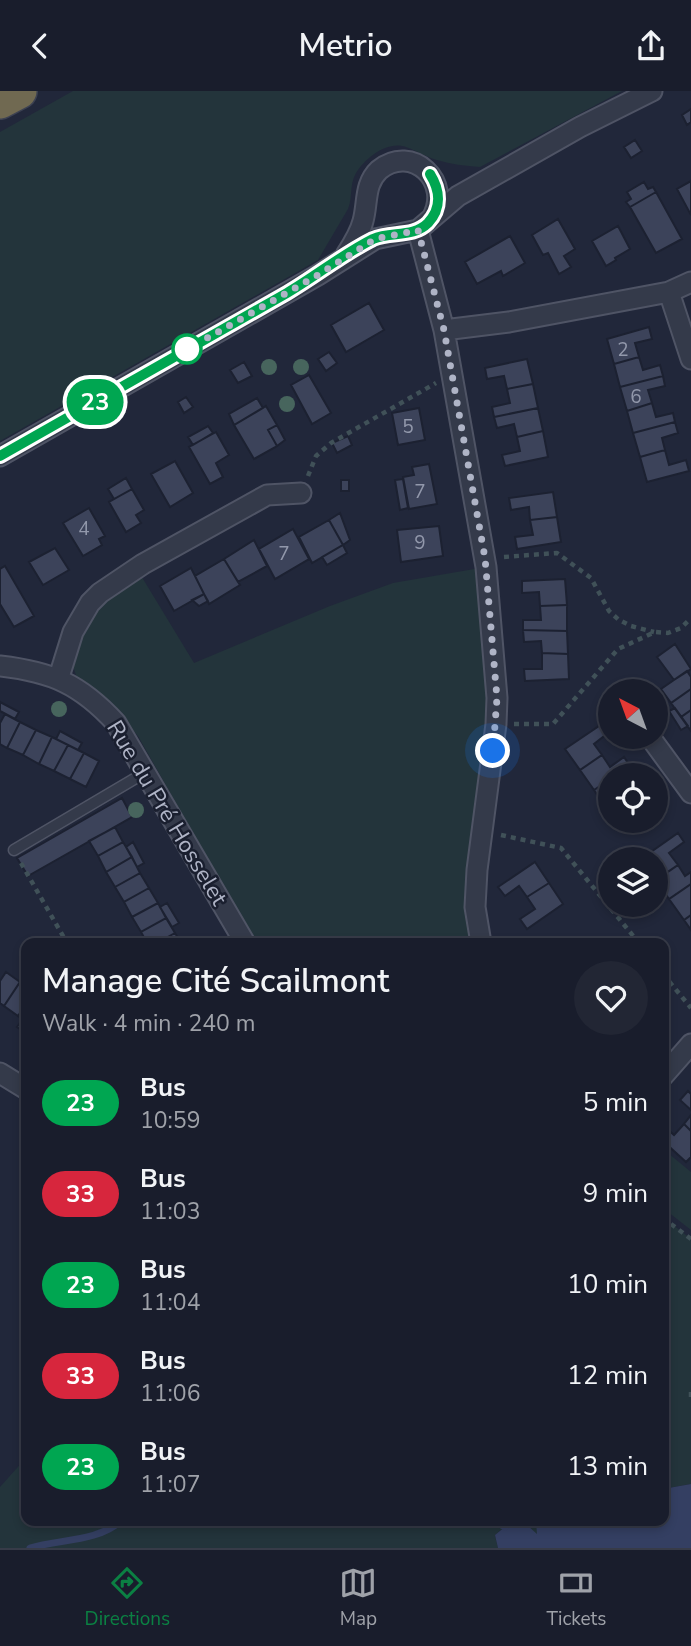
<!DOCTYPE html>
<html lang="en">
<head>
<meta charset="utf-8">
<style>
	body { margin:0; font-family:"Nunito Sans",sans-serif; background:#222634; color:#f1f3f6; height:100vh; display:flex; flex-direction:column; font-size:26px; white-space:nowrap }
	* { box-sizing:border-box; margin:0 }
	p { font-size:23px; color:#9fa2a9 }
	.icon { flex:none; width:38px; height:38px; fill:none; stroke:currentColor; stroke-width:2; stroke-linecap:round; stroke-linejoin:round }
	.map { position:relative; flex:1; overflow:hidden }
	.panel { position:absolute; left:21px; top:847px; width:648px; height:588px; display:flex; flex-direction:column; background:#191d2c; border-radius:14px; box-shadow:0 4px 10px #0003,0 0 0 2px #373b48 }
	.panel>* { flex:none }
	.badge { padding:0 14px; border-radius:23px; font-size:24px; line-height:46px }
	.needle { width:46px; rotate:319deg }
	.tools { position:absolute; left:598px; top:588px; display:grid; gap:14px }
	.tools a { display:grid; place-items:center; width:70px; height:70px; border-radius:50%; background:#191d2c; box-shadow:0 4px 10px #0003,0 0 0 2px #373b48; font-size:35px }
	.you { position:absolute; width:35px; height:35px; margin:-18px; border:5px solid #fff; border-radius:50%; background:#1a73e8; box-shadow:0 0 0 10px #1a73e833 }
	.map>.badge { position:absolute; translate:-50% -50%; box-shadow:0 0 0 4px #fff }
	.round { display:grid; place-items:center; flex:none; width:74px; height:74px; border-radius:37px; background:#222634 }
	.head { display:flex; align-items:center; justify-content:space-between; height:119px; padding:0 21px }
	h1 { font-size:33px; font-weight:600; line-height:52px }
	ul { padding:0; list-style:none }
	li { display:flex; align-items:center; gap:21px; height:91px; padding:0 21px }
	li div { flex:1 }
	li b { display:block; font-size:26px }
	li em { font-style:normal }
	li .badge { min-width:77px; font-weight:700; text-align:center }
	header { display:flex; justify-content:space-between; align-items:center; height:91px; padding:0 21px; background:#191d2c; font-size:32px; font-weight:600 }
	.menu { display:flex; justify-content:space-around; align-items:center; height:98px; border-top:2px solid #373b48; background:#191d2c; font-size:19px; color:#9fa2a9 }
	.menu a { display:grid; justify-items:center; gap:4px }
	.menu .selected { color:#0b8043 }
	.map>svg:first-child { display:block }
	.green { fill:#23343b }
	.water { fill:#343f62 }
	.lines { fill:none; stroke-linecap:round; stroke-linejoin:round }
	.stream { stroke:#343f62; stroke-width:7 }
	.building { fill:#3c435a; stroke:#1c2131; stroke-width:2 }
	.lane-casing { stroke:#4f5465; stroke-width:13 }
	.street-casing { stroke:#4f5465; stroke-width:23 }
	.highway-casing { stroke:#3c4152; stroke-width:38 }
	.path { stroke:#405158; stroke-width:4.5; stroke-dasharray:5 5; stroke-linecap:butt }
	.lane { stroke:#343a4a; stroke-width:10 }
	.street { stroke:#343a4a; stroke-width:19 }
	.highway { stroke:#706951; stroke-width:35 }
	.tree { fill:#47655d }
	.line-casing { stroke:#fff; stroke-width:16 }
	.line { stroke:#00a651; stroke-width:10 }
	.walk { stroke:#afb4c6; stroke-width:7; stroke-dasharray:0 12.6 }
	.stop-dot { fill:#fff; stroke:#00a651; stroke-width:3.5 }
	.labels { text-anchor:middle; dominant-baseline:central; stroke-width:5; stroke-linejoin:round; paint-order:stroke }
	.number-label { font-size:19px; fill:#9298ab }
	.street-label { font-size:23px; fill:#afb4c6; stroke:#1a1f2f }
</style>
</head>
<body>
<header><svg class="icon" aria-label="back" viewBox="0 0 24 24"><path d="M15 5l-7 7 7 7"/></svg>Metrio<svg class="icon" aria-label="share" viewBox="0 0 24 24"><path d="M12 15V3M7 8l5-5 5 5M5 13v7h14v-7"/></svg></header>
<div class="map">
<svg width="691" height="1457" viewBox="0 0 691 1457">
	<rect width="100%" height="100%" fill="#21273a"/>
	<path class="green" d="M73,0H622L480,76C465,75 451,73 437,69C426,66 417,60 406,56C388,49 365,67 356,82C349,94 353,106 348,118L318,169L0,350V41Z
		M486,476L495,576L481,852H255L138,645L113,618L77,588L72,571L88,523L140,483L194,572L330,515L393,492Z
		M663,1058L691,1081V1139L663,1117Z
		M663,1126L691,1148V1393L663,1398Z
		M26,1367V1430H536L538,1444L512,1430L495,1444L498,1457H0V1396Z"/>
	<path class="water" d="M691,1393V1457H498L495,1444L512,1430L527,1434L537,1443L536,1430H663V1398Z"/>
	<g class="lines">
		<path class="stream" d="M494,1430L505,1436
			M30,1457C59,1448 97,1451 121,1430"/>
	</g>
	<path class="building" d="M691,18V31L687,34L682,24Z
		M635,49L642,60L631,67L624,56Z
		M691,90V124L677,98Z
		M644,91L648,98L653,96L656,101L630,116L626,111L631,108L627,101Z
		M656,101L682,148L656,162L630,116Z
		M558,128L575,158L564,165L571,176L559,183L548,162L543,164L532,144Z
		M618,135L630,158L615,167L616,169L606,175L592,150Z
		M510,145L525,172L503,185L501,180L477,193L465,171Z
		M369,212L384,239L346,261L331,234Z
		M649,236L652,248L635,252L639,266L614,273L607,248Z
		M329,261L337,272L326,280L318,268Z
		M639,266L643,279L660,274L663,285L620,296L614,273Z
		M527,268L533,293L507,298L504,285L487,288L485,277Z
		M244,271L252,285L238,292L230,279Z
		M309,284L331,322L312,333L291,294Z
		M663,285L665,295L648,299L652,312L627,320L620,296Z
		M533,293L538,317L494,326L492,316L510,312L507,298Z
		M186,306L193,316L184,322L178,311Z
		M257,307L263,317L234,334L229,323Z
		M652,312L656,326L673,322L675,331L633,342L627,320Z
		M266,315L277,334L268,339L277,355L254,368L234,334Z
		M419,317L425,349L398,354L392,322Z
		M538,317L543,340L517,346L514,333L497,337L494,326Z
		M675,331L678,342L662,347L665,359L640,366L633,342Z
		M277,334L285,349L277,355L268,339Z
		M208,335L213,342L193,354L188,346Z
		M543,340L548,366L505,375L502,364L520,360L517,346Z
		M216,341L229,364L216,372L223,386L210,393L189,356Z
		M348,345L352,354L337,362L332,352Z
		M665,359L669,374L686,369L689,380L647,391L640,366Z
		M175,370L193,402L170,416L151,383Z
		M429,373L437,413L409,418L403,386L414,384L412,376Z
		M126,387L132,398L114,408L108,398Z
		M403,388L408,417L400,419L395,389Z
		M341,389H349V400H341Z
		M132,398L144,419L136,424L141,432L126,441L109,411Z
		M553,401L557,426L530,429L529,416L511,419L509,407Z
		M89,417L105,445L99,448L102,454L83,465L63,432Z
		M340,422L350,449L343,454L329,429Z
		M557,426L561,451L517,458L515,446L533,444L530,429Z
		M329,429L343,454L312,472L299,446Z
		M439,435L443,465L401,471L397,439Z
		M293,438L309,468L275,488L259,458Z
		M254,449L267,475L238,491L224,468Z
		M343,454L347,462L327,474L322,466Z
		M55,457L69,479L43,494L29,471Z
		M224,468L240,494L209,513L195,485Z
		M5,475L34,525L14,536L0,513V478Z
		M191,477L204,503L174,520L160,495Z
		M565,488L567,514L540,515L539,501L522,502V490Z
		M204,503L208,510L199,515L192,509Z
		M567,514V540L523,539V529H541L540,515Z
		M523,539L567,540L568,563L542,562L541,550L524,551Z
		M675,553L691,578L674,589L657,566Z
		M542,562L568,563L569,588L525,590L524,578H542Z
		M687,580L691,586V598L671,612L661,598Z
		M691,598V619L681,626L671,612Z
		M0,611L19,621L15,628L0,620Z
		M675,617L688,635L681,639L669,620Z
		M691,619V640L681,626Z
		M5,623L20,631L7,657L0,653V632Z
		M20,631L36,639L23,664L7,657Z
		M602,633L608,642L594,653L602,664L580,679L565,658Z
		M36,639L52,646L39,673L23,664Z
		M60,640L82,652L78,659L56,648Z
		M52,646L68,654L54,680L39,673Z
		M68,654L84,662L70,688L54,680Z
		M84,662L99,670L86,696L70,688Z
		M602,664L610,676L624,666L630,675L616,684H611V688L594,699L580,679Z
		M630,675L636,683L635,684H616Z
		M611,688V718L608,720L594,699Z
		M122,707L132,726L28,785L17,767Z
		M615,730H638L622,740Z
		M115,736L123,751L98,765L89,750Z
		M678,742L684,751L669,762L678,774L656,789V768H641Z
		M123,751L132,766L106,781L98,765Z
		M133,751L144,772L137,776L126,756Z
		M132,766L140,782L115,796L106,781Z
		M535,771L549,792L527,806L519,795L505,805L498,796Z
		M678,774L685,785L691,781V793L669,808L656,789Z
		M140,782L149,797L124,811L115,796Z
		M549,792L563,813L527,838L520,828L535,818L527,806Z
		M691,793V824L684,829L669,808Z
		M149,797L158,812L132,826L124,811Z
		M158,812L166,827L141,841L132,826Z
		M167,812L179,832L172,836L160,816Z
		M691,824V839L684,829Z
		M166,827L175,842L157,852H147L141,841Z
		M175,842L181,852H157Z
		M6,881L20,891L4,915L0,912V890Z
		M20,891L26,895V913L18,925L4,915Z
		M26,913V931L18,925Z
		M23,928L26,931V942L17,936Z
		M688,1000L691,1003V1019L680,1009Z
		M691,1024V1040L684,1033Z
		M684,1033L691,1040V1066L686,1071L663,1050V1034L674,1044Z"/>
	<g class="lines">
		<defs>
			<path id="lane" d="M14,759L146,681"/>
			<path id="street" d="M418,139L444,239L486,476L497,607L496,633L477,779L475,816L481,852
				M346,164C353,153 360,142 363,130C368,112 364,93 379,79C412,52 453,91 432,127
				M669,201L691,268
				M444,239L509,231L669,201L691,191
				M0,365L318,184L375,148L418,139L458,105L580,36L652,0
				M0,575C52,581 80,593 116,632L245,852
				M59,586L73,541L90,512L100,502L143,473L267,404L301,402
				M650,646L691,702
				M0,982L26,998
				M663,985L691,953"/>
			<path id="highway" d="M0,10L19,0"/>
		</defs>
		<use href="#lane" class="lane-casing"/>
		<use href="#street" class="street-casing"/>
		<use href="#highway" class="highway-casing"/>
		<path class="path" d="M308,385L316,365L331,352L436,292
			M504,466L557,462L591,487L609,520L619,529L631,535L654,541
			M514,633H553L618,558L655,541L668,542L681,537L691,527
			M501,744L561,757L639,852
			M21,772L67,852
			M663,883L691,917
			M663,1127L691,1148
			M691,1301V1307"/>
		<use href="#lane" class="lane"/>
		<use href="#street" class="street"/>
		<use href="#highway" class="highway"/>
	</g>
	<g class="tree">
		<circle cx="269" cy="276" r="8"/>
		<circle cx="301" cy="276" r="8"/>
		<circle cx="287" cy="313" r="8"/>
		<circle cx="59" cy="618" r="8"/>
		<circle cx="136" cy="719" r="8"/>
	</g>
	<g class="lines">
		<defs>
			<path id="line" d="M0,365C96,311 191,256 287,202C316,185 343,163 373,148C391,140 413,147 428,132C442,117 440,99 430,83"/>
		</defs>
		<use href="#line" class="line-casing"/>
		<use href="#line" class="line"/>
		<path class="walk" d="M187,258L181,262L318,184L375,148L418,139L444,239L485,467L497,607L493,660"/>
	</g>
	<circle class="stop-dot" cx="187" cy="258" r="14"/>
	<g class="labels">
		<g class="number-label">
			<text x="623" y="259">2</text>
			<text x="636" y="306">6</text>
			<text x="408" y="336">5</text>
			<text x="420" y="401">7</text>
			<text x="84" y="438">4</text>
			<text x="420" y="452">9</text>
			<text x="284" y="463">7</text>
		</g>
		<g class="street-label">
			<text transform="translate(167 722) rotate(59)">Rue du Pré Hosselet</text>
		</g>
	</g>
</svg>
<div class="tools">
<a><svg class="needle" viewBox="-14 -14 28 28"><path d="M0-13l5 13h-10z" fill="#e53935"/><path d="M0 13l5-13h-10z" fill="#9fa2a9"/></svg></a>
<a><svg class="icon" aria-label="locate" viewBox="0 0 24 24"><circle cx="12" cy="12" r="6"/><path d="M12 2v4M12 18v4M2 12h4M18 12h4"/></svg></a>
<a><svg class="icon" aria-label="layers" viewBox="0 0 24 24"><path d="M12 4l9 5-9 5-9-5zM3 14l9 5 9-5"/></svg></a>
</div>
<div class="you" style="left:493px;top:660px"></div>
<b class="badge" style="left:95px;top:311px;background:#00a651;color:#fff">23</b>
<section class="panel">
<div class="head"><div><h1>Manage Cité Scailmont</h1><p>Walk · 4 min · 240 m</p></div><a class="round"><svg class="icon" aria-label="heart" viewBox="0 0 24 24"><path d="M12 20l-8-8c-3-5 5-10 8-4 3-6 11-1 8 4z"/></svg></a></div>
<ul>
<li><span class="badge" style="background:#00a651;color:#fff">23</span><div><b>Bus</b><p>10:59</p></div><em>5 min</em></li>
<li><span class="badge" style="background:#d7263d;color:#fff">33</span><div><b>Bus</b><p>11:03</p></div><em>9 min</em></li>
<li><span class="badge" style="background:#00a651;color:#fff">23</span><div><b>Bus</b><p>11:04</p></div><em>10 min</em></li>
<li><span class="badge" style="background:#d7263d;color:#fff">33</span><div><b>Bus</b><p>11:06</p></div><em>12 min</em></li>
<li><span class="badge" style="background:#00a651;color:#fff">23</span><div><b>Bus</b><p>11:07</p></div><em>13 min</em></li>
</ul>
</section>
</div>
<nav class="menu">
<a class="selected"><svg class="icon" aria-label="directions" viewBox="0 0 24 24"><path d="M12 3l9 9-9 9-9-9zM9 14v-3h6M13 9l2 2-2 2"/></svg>Directions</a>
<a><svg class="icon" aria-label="map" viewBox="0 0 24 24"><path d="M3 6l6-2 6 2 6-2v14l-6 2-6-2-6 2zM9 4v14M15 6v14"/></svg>Map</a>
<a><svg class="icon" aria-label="tickets" viewBox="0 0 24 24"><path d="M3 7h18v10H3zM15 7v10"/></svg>Tickets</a>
</nav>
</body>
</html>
